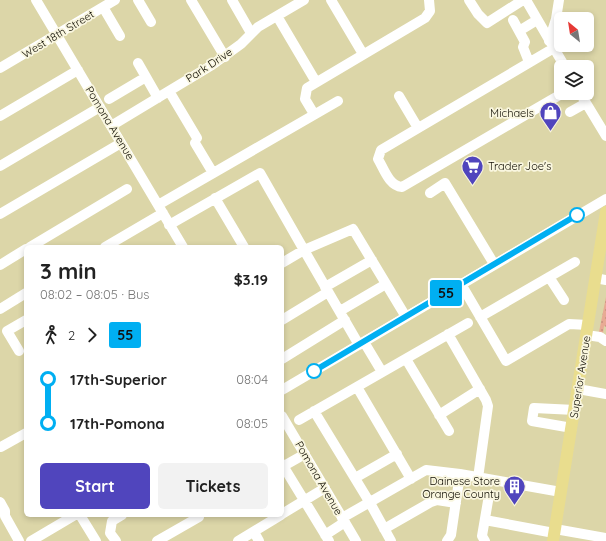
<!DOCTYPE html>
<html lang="en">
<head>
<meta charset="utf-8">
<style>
	body { margin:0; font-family:Quicksand,sans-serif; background:#f2f2f2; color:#222; height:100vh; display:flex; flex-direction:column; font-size:15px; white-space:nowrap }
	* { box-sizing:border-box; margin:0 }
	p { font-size:13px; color:#767676 }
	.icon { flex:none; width:22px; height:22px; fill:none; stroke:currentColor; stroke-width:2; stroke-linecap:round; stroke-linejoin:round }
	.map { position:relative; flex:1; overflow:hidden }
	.drawer { position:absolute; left:24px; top:245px; width:260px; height:272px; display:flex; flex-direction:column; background:#fff; border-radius:6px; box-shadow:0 2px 6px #0003 }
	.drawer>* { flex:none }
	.badge { padding:0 8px; border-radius:3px; font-size:14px; line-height:26px }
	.needle { width:26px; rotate:330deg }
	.controls { position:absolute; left:554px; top:12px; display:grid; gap:8px }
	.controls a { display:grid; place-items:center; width:40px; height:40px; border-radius:6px; background:#fff; box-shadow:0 2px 6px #0003; font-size:20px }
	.map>.badge { position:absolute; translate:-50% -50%; box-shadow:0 0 0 2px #fff }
	.legs { display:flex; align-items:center; gap:6px; height:44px; padding:0 16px; font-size:13px }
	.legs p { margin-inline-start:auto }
	.summary { display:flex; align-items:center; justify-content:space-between; height:68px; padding:0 16px }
	h1 { font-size:22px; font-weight:700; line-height:30px }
	.cta { display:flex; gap:8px; margin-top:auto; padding:8px 16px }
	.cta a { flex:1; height:46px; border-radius:6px; background:#5045bd; color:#fff; font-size:16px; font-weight:700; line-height:46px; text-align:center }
	.cta a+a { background:#f2f2f2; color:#222 }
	ul { padding:0 16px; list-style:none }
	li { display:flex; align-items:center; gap:14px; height:44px; font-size:15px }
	li i { display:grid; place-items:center; width:6px; height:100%; margin:0 5px; background:currentColor }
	li i::after { content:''; width:10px; height:10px; margin:-5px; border:3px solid; border-radius:50%; background:#fff }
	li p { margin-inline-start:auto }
	li:first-child i { background:linear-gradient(#0000 50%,currentColor 0) }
	li:last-child i { background:linear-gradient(currentColor 50%,#0000 0) }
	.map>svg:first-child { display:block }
	.garden { fill:url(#garden-dots) }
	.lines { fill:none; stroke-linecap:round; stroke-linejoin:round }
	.minor { stroke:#fff; stroke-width:10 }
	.major { stroke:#e9dd8e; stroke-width:12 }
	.line-1-casing { stroke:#fff; stroke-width:9 }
	.line-1 { stroke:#00aff2; stroke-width:6 }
	.stop-1-dot { fill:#fff; stroke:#00aff2; stroke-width:2 }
	.labels { text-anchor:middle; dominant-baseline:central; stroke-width:3.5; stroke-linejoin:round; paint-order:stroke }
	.street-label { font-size:11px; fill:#0f0c00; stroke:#f9f6df }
	.poi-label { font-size:11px; fill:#0f0c00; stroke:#f9f6df; text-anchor:end }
</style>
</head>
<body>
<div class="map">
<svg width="606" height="541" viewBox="0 0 606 541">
	<defs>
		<pattern id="garden-dots" width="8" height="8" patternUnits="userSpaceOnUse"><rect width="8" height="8" fill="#e8aa94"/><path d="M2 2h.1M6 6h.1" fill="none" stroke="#c6917e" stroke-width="1.8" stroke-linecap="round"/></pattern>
	</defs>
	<rect width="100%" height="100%" fill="#dcd6a8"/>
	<path class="garden" d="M606,297V327L604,326L603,333L599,332Z"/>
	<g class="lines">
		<path class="minor" d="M36,0L183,247
			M138,0L151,22
			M191,0L225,57
			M232,0L251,33
			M331,0L363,54
			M469,0L478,14L487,23L523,0
			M526,0L565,67
			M103,7L120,36
			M277,16L316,82
			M513,20L525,42L523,47L529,62
			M519,31L537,20
			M549,41L556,19L559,0
			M554,48L381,150L378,159C384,169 389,186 402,187L563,93
			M138,63L158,98
			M0,68L115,0
			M169,91L197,138
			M580,93L606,136
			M399,96L418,128
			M109,99L146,77
			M570,112L586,103
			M314,114L305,99L307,88L425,18L430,11L429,0
			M0,116L78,70
			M111,126L212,65L241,44L258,27L304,0
			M195,143L213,173
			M0,166L100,107
			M430,193L445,183L494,264
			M215,198L244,247
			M158,205L338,101
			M0,214L121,143
			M169,225L260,173L304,250L353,229L406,317
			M30,247L127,189
			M105,247L163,213
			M282,263L304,250L359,345
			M0,265L26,249
			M549,277L564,300
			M595,278L606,280
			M461,284L506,361L569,324L588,325
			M325,287L372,260
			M0,309L26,293
			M340,311L386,284
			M480,317L575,262
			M282,320L328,292
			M448,334L486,400L488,406L478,478
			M586,335L600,337L606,341
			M364,342L382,372
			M19,351L7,331L26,320
			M282,359L345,320
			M406,359L449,431
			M357,387L411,479
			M578,389L606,394
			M282,390L606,199
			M314,411L370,503L391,541
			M439,415L480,389
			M282,416L356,541
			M299,420L468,323
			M572,428L532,421L534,408L575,410
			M1,447L26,433
			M282,464L329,541
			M282,467L305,454
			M355,478L397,454
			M0,502L5,511V516L19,541
			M282,514L325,488
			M80,515L96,541
			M342,518L426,470L460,474L561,492
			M485,520L554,533
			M384,529L431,502L437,500L456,503
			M555,529L606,538
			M254,532L259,541
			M325,535L345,522
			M31,541L75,515
			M116,541L110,533L112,521L122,515
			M157,541L199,517
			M238,541L281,515
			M447,541L451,535L460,474
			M485,541L482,536L488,501"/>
		<path class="major" d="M553,541L606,212"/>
	</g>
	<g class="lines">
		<defs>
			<path id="line-1" d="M314,371L577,215"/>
		</defs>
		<use href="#line-1" class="line-1-casing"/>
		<use href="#line-1" class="line-1"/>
	</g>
	<defs>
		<symbol id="shop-pin" viewBox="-11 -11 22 30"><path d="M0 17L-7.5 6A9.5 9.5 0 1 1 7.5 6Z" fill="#5045bd" stroke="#f9f6df"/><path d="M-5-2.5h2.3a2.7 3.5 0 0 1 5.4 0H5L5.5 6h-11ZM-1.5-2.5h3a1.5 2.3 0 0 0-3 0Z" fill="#fff"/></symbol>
		<symbol id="supermarket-pin" viewBox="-11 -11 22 30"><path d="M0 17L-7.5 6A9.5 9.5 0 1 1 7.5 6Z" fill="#5045bd" stroke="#f9f6df"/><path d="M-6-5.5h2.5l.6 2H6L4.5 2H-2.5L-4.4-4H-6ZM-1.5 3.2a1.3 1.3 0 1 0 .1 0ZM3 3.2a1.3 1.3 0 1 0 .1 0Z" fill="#fff"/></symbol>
		<symbol id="building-pin" viewBox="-11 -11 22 30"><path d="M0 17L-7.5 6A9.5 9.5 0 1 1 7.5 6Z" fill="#5045bd" stroke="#f9f6df"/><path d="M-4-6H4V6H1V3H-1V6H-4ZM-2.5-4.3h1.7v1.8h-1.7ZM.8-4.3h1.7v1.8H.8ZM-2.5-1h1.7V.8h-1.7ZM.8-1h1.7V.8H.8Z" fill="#fff"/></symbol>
	</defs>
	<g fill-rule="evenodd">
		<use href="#shop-pin" x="538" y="100" width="25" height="34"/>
		<use href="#supermarket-pin" x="460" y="154" width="25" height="34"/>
		<use href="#building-pin" x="502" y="474" width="25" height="34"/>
	</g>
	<g class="stop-1-dot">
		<circle cx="577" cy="215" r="7"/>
		<circle cx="314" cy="371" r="7"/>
	</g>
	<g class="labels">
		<g class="street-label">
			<text transform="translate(58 34) rotate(-31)">West 18th Street</text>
			<text transform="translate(209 65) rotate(-33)">Park Drive</text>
			<text transform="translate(110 123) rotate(59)">Pomona Avenue</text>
			<text transform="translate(580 377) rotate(-81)">Superior Avenue</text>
			<text transform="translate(319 478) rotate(60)">Pomona Avenue</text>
		</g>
		<g class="poi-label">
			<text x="534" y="113">Michaels</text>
			<text x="488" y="166" text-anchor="start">Trader Joe's</text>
			<text x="500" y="481">Dainese Store<tspan x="500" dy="13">Orange County</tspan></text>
		</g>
	</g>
</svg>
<div class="controls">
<a><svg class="needle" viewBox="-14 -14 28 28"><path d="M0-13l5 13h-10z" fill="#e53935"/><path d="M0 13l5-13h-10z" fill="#767676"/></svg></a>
<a><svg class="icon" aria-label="layers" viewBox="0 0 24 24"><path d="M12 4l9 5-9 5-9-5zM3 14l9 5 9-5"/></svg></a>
</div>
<b class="badge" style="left:446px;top:293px;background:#00aff2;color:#111">55</b>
<section class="drawer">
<div class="summary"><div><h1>3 min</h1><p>08:02 – 08:05 · Bus</p></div><b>$3.19</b></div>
<div class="legs"><svg class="icon" aria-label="walk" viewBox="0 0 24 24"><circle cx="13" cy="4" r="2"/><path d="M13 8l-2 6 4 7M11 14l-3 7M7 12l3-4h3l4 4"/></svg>2<svg class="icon" aria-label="forward" viewBox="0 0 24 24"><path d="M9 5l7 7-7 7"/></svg><b class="badge" style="background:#00aff2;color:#111">55</b></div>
<ul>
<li><i style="color:#00aff2"></i><b>17th-Superior</b><p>08:04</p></li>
<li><i style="color:#00aff2"></i><b>17th-Pomona</b><p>08:05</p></li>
</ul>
<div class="cta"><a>Start</a><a>Tickets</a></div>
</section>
</div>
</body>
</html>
